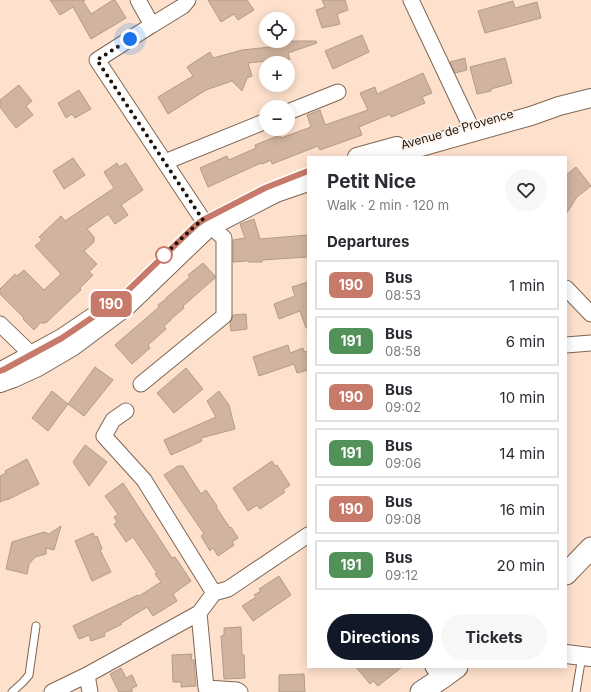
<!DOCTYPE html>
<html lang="en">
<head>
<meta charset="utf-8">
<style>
	body { margin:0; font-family:Inter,sans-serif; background:#f7f7f7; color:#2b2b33; height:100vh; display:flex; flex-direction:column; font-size:15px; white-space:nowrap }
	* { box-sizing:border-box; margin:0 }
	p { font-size:13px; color:#7c7c81 }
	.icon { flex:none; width:22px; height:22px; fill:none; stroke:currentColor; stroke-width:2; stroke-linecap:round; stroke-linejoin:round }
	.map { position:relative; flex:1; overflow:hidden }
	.panel { position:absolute; left:307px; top:156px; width:260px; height:512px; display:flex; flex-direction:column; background:#fff; border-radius:0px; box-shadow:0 2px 10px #0003 }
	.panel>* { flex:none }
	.badge { padding:0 8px; border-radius:6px; font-size:14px; line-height:26px }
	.tools { position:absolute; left:259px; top:12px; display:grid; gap:8px }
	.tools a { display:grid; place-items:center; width:36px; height:36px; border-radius:50%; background:#fff; box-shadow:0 2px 10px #0003; font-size:20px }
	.you { position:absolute; width:20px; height:20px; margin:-10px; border:3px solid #fff; border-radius:50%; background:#1a73e8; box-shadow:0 0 0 6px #1a73e833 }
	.map>.badge { position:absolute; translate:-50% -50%; box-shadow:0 0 0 2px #fff }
	h2 { padding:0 20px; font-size:15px; line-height:36px }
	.round { display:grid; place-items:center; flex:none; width:42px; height:42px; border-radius:21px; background:#f7f7f7 }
	.overview { display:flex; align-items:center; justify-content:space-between; height:68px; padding:0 20px }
	h1 { font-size:19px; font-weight:700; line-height:30px }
	.action { display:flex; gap:8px; margin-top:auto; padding:8px 20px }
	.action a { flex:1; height:46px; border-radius:24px; background:#111827; color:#fff; font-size:16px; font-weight:700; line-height:46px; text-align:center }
	.action a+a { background:#f7f7f7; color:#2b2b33 }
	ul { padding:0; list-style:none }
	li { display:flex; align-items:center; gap:12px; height:50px; margin:0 8px 6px; padding:0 12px; border:2px solid #e1e1e2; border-radius:0px }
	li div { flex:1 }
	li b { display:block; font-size:15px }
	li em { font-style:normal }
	li .badge { min-width:44px; font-weight:700; text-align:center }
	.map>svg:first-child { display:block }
	.building { fill:#d0b49f; stroke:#b59a86 }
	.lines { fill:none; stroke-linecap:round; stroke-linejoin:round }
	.service-casing { stroke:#7f6653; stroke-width:9 }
	.minor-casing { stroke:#7f6653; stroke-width:17 }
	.tertiary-casing { stroke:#7f6653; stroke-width:20 }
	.secondary-casing { stroke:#7f6653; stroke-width:23 }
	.service { stroke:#fff; stroke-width:7 }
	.minor { stroke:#fff; stroke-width:15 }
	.tertiary { stroke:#fff; stroke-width:18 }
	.secondary { stroke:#fff; stroke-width:21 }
	.line-casing { stroke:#fff; stroke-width:9 }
	.line { stroke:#c87a6a; stroke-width:6 }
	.walk { stroke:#1c120b; stroke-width:4; stroke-dasharray:0 7.2 }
	.stop-dot { fill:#fff; stroke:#c87a6a; stroke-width:2 }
	.labels { text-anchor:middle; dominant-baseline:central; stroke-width:3.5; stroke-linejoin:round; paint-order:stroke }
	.street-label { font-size:12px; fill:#1c120b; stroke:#fef2ea }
</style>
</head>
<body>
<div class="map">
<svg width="591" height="692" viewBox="0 0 591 692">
	<rect width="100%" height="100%" fill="#fee1cc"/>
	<path class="building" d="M50,0H85L83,1L91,14L113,0H115L126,18L91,39L73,7L60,15Z
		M208,0H247L254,10L238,20L234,14L221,22Z
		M322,0H345L348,10L337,14L340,24L322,28L316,10L325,7Z
		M513,1L515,8L537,2L541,18L485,33L478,11Z
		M362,35L369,52L333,69L325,51Z
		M269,41H316L317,43L288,53L290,59L278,62L277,60L248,63L252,76L247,78L242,91L232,81L206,90L168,114L158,97L193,76L187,67L210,52L213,58L242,50L270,47Z
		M465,58L467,70L455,73L450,62Z
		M505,58L512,83L491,89V91L477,94L470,67Z
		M423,73L432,93L422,97L425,103L391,117L390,114L359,127L362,135L320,150L318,146L272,164L271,160L262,164L261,163L208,187L200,168L227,156L229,160L256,148L255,145L280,135L281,138L311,127L307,115L320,110L325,125L368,110L360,93L375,87L377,94Z
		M19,85L32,101L26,106L33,115L16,128L0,107V100Z
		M79,90L91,109L75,118L72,114L66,118L58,103Z
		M73,158L85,175L64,189L53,171Z
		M117,163L119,167L126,163L143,190L121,205L128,215L115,224L108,214L87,229L94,237V242L84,251L97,264L89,272L93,275L80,288L81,290L73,297L46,323L44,322L43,324L41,322L34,330L23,319L24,318L0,294V289L15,274L17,276L24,270L44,290L61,274L35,246L42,240L39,237L61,216L65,221L114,188L104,172Z
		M576,167L591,186L577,197L566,214V175Z
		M254,219L260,239L308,235V257L262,260V262H249L248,261L233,262V240L245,238L240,224Z
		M203,263L215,276V278L183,306L184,308L170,320H171L164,326L166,329L148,345L150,348L132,364L115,345L159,307L158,305L166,299V298L190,277L188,275Z
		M308,282V328H306L300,311L279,319L274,304L295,296L292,287Z
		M246,314L247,329L231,331L230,323L232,320L233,315Z
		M288,345L290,353L303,348L304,352L308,351V370L297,373L294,364L259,376L253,357Z
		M95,367L113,380L84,416L68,404Z
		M186,368L203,389L174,413L157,393Z
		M52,391L68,404L48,431L32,418Z
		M219,391L229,405L235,429L201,438L202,441L171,455L164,440L216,417L207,401Z
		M85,445L107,462L89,486L73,462Z
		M27,459L39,484L7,500V499L0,502V476L6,473L5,471Z
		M272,461L275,466L277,465L290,485L283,490L285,492L260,509L257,505L248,511L233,488Z
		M178,466H183L201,494L206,490L217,506L216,507L230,528L231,527L238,538L232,542L234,545L218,556L213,548L210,551L201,536L204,534L164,475Z
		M123,483L172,558L175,557L191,581L173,594L177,601L153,616L147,607L121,623L122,624L104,633L105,636L91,641L89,635L79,639L73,626L138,595L139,596L161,582L155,574L157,573L133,537L126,542L114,524L117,522L114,517L118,514L105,496Z
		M61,526L54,550L46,548V554L35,557L29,564L27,574L6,569L12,542L44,532L49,534Z
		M93,533L95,537L97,536L102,549L100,550L111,572L92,581L75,541Z
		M279,576L291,595L253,621L242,606L256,597L254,595L261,591L259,589Z
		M241,627L242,655H244L245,678L224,679L221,636L224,635V628Z
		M192,654L191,660H194L196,686L181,687V682H173L172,655Z
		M356,667H402L378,686L373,681L370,684Z
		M121,668L126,678L132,675L137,686L132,688V692H119L110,674Z
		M304,674L305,692H279V675Z"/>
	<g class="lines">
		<defs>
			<path id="service" d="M12,692L23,682L29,675L36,626
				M576,692L582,656"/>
			<path id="minor" d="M138,0L152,25L97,60L203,220L224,238V316L141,384
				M411,0L470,125L472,132
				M152,25L183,6L188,0
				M288,112L338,92
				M165,162L266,121
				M566,288L591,314
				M0,324L32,355L36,364
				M566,345L591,343
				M126,411L113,420L104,436L144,480L214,593
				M433,667L442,678
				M87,675L199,613
				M52,692L87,675L90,692
				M240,692L237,690L206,688L199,613L214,593L228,589L308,535"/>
			<path id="tertiary" d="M357,157L397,146
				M385,157L531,116L559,106L591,98
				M0,371L3,370L62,338L93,317
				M0,383L14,378L38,367L72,347L127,306L205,231L210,227L276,193L308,182
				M566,654L591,657"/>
			<path id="secondary" d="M566,574L591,548
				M421,692L442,678L457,667"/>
		</defs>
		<use href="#service" class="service-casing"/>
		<use href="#minor" class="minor-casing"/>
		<use href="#tertiary" class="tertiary-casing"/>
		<use href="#secondary" class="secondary-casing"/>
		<use href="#service" class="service"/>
		<use href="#minor" class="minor"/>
		<use href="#tertiary" class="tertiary"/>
		<use href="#secondary" class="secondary"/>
	</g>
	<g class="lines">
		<defs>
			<path id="line" d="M0,371L3,370L62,338L118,300L196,225L203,220L265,188L308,171"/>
		</defs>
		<use href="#line" class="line-casing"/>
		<use href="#line" class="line"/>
		<path class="walk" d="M130,39L97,60L203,220L196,225L164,255"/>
	</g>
	<circle class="stop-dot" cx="164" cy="255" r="8"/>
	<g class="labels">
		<g class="street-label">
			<text transform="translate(457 129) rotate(-16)">Avenue de Provence</text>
		</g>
	</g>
</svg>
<div class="tools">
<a><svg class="icon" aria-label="locate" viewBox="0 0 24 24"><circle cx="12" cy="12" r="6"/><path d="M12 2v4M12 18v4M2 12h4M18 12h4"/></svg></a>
<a>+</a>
<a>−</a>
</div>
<div class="you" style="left:130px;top:39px"></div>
<b class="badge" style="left:111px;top:304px;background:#c87a6a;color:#fff">190</b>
<section class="panel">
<div class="overview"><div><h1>Petit Nice</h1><p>Walk · 2 min · 120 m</p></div><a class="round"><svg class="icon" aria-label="heart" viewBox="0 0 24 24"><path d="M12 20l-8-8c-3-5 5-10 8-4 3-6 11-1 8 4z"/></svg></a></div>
<h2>Departures</h2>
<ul>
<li><span class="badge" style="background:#c87a6a;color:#fff">190</span><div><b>Bus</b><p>08:53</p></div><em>1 min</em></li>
<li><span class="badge" style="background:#529258;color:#fff">191</span><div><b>Bus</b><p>08:58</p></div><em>6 min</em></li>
<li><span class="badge" style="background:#c87a6a;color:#fff">190</span><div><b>Bus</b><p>09:02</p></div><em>10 min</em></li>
<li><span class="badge" style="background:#529258;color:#fff">191</span><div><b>Bus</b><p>09:06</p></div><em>14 min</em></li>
<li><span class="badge" style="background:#c87a6a;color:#fff">190</span><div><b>Bus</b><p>09:08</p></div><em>16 min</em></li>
<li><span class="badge" style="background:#529258;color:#fff">191</span><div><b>Bus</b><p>09:12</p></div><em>20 min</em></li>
</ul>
<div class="action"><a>Directions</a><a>Tickets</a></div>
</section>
</div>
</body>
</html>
